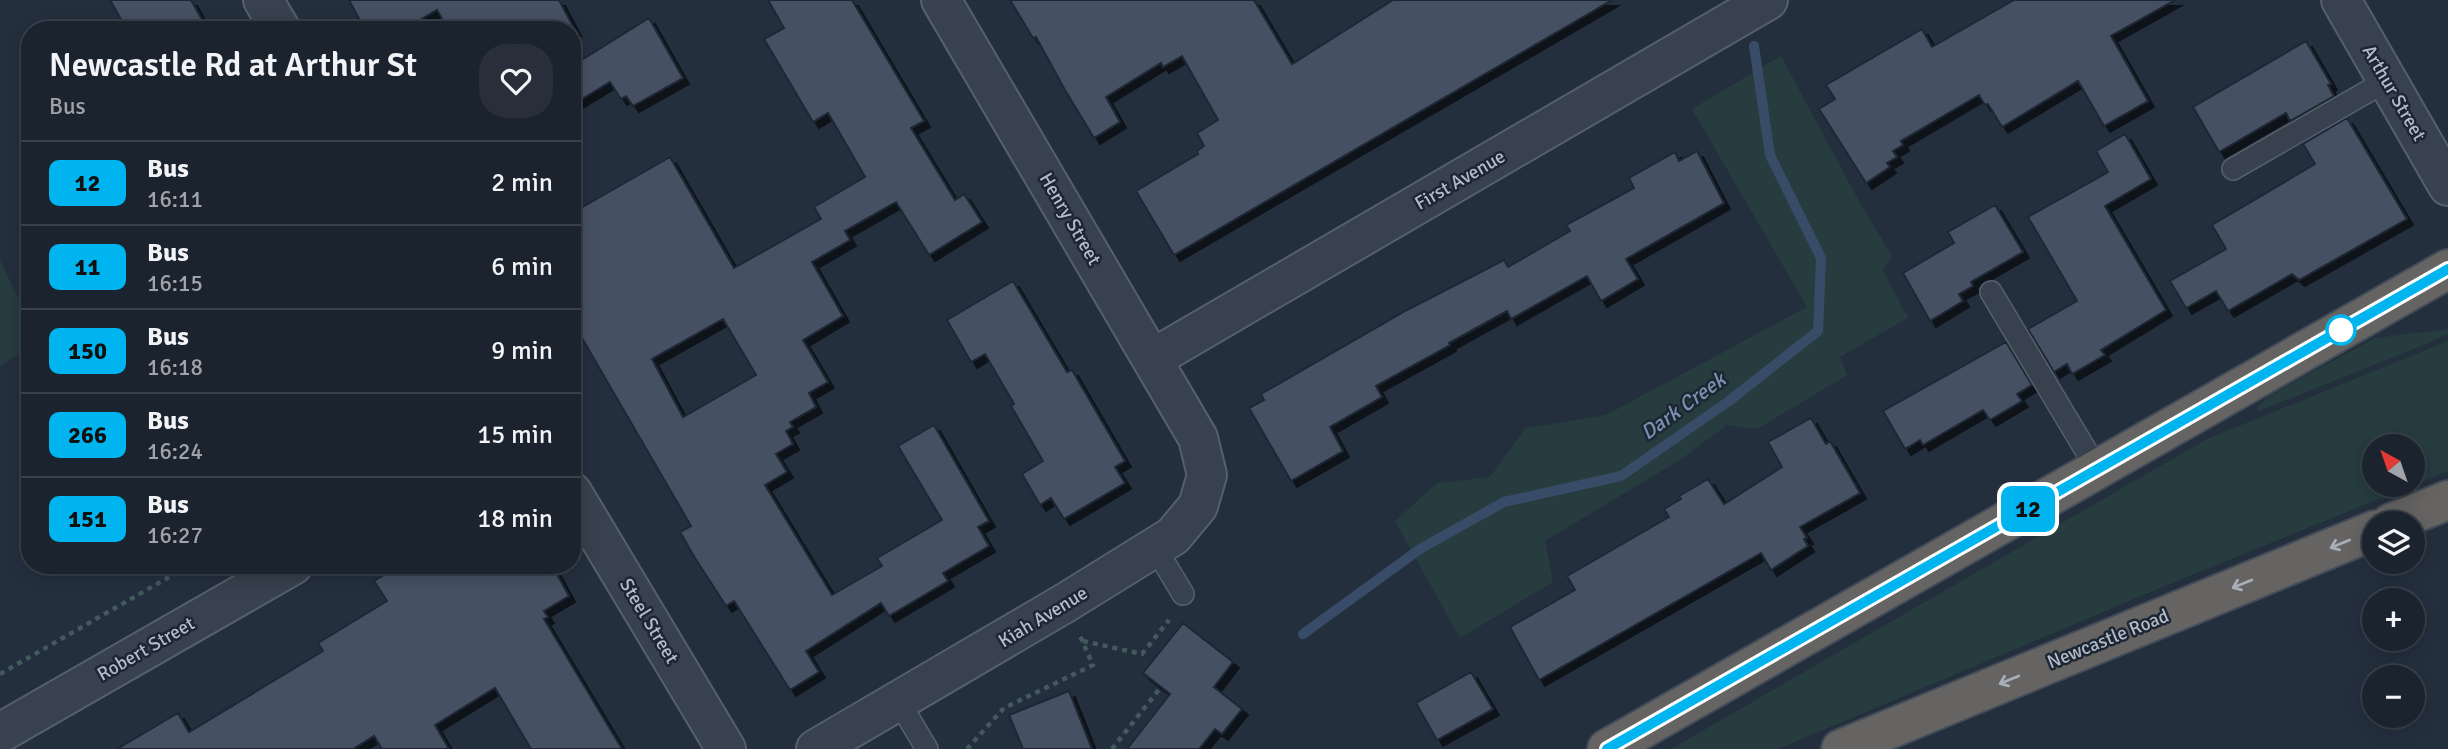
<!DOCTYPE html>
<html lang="en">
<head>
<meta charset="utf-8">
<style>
	body { margin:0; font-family:Signika,sans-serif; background:#282f3a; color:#f1f3f6; height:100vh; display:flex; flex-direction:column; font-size:26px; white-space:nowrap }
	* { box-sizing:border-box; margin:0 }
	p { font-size:23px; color:#a0a4aa }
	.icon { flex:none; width:38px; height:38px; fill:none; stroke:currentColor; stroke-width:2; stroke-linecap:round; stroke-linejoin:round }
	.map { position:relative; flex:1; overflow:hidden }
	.drawer { position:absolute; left:21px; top:21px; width:560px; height:553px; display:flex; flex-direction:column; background:#1b232e; border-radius:28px; box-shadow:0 4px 18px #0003,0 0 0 2px #39404a }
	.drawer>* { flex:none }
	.badge { padding:0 14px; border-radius:10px; font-size:24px; line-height:46px }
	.needle { width:46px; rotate:320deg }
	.fabs { position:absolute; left:2362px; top:434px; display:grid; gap:14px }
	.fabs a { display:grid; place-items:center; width:63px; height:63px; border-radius:50%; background:#1b232e; box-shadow:0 4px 18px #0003,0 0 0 2px #39404a; font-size:35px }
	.map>.badge { position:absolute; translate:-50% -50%; box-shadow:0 0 0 4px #fff }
	.round { display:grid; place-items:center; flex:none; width:74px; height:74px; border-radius:28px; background:#282f3a }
	.headline { display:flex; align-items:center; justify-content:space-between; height:119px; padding:0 28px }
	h1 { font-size:33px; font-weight:600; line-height:52px }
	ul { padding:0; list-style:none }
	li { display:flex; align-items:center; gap:21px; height:84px; padding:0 28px; border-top:2px solid #39404a }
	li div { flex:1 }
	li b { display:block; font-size:26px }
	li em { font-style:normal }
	li .badge { min-width:77px; font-weight:700; text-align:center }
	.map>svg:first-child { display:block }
	.green { fill:#263c3f; fill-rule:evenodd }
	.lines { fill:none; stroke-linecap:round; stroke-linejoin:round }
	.stream { stroke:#394c67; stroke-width:10 }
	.building { fill:#455162; stroke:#1f2835; stroke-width:2; fill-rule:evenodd; filter:url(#shadow) }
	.service-casing { stroke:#565f6c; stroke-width:24 }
	.minor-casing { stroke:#565f6c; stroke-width:42 }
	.trunk-casing { stroke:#434c59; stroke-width:42 }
	.path { stroke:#44595c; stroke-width:4.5; stroke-dasharray:5 5; stroke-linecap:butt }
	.service { stroke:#38414e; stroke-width:21 }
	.minor { stroke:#38414e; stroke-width:38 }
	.trunk { stroke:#656462; stroke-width:38 }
	.oneway { stroke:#a8afba }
	.line-casing { stroke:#fff; stroke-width:16 }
	.line { stroke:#00b5ef; stroke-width:10 }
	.stop-dot { fill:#fff; stroke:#00b5ef; stroke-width:3.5 }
	.labels { text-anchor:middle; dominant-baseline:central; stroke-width:5; stroke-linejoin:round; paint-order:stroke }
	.street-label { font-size:19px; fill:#b4bcc9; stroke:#1d2633 }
	.water-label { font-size:21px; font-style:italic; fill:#7c92b1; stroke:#1d2633 }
</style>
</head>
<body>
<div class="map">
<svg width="2448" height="749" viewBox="0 0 2448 749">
	<defs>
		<filter id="shadow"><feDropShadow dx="6" dy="6" stdDeviation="0" flood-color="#0009"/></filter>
	</defs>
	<rect width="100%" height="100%" fill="#242f3e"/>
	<path class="green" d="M1781,56L1860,203L1892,256L1883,270L1908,318L1840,357L1847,375L1757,429L1727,425L1680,460L1545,541L1553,582L1460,638L1395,521L1437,483L1490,477L1526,428L1606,415L1807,307L1692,109Z
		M0,260L30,322V347L0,366Z
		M2448,329V334L2428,343L2259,411L2257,407L2267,397L2375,338Z
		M2448,341V471L2172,583L1778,749H1671L2207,439ZM2375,446H2413V485H2375Z"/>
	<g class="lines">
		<path class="stream" d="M1303,634L1420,549L1504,502L1621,476L1729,401L1818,331L1821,258L1770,155L1754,46"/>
	</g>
	<path class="building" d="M110,0H191L208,30H127Z
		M349,0H559L575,30H448L437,10L403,30H365Z
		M768,0H852L924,121L911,128L955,200L964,194L982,222L929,255L896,202L845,231L850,240L812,262L843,316L803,340L828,382L809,393L816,407L790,422L793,427L786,431L793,444L776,454L787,472L765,485L832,595L882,566L877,558L942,520L898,446L934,425L989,521L978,527L989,546L943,573L948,581L889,616L881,603L806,651L819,672L790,690L734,601L726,606L695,558L680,532L691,526L572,321V213L670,157L734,268L821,219L814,207L865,177L828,113L813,122L764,39L784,28ZM723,319L756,375L683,417L652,359Z
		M1010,0H1254L1292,64L1393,0H1612L1174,255L1136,191L1198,154L1197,151L1204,146L1197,133L1218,120L1182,56L1163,67L1161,63L1106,97L1120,122L1094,138L1065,90L1036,37L1033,38Z
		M2014,0H2175L2111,36L2148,101L2104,126L2078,81L2002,127L1988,104L1985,105L1979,95L1901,141L1903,145L1893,151L1897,157L1887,163L1890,167L1866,183L1819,109L1835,99L1826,85L1922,29L1932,47Z
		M649,18L683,78L633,106L626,96L621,99L610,82L572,105V66Z
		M2306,41L2331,84L2328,85L2334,96L2290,121L2286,113L2219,152L2193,107Z
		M2347,118L2407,219L2299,280L2292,274L2228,311L2216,291L2186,308L2170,281L2226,249L2212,225L2315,164L2303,144Z
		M2125,134L2151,179L2105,206L2166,310L2101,350L2105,355L2072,374L2067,364L2054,372L2028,329L2077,301L2028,217L2108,172L2096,151Z
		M1697,151L1724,203L1626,259L1638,279L1601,301L1587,276L1511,319L1507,311L1449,343L1450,345L1376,386L1382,397L1330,427L1343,451L1291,481L1249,408L1264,400L1261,394L1407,310L1504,260L1508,267L1570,231L1566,225L1634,188L1629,178L1675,152L1679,161Z
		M1995,205L2023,252L1971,282L1973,286L1959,294L1963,301L1930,321L1903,273L1954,243L1948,232Z
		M1013,281L1067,372L1072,370L1125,461L1115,467L1125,483L1064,519L1051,498L1040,505L1022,474L1043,461L1011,406L1014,404L985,354L971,362L947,320Z
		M2006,342L2032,385L2017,394L2022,401L1990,420L1983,410L1923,445L1920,440L1905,449L1883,411Z
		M1811,418L1826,444L1830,441L1860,493L1800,527L1807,538L1804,539L1808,546L1771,570L1761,553L1539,680L1510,627L1575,590L1567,576L1669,517L1664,509L1681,499L1679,496L1708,479L1724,504L1782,467L1768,442Z
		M400,565H552L569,596L544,611L548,617L544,619L622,749H531L495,688L435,725L449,749H382L374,736L353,749H117L178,713L189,732L323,651L318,643L387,601L374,581Z
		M1183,623L1233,662L1214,687L1242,709L1222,734L1215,729L1199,749H1127L1170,694L1143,673Z
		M1471,672L1493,709L1437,740L1416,703Z
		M1069,691L1092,749H1023L1009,715Z"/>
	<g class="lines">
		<defs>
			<path id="service" d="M2233,169L2386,81
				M1991,292L2097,469
				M1156,549L1183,594
				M899,702L927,749"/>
			<path id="minor" d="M263,0L281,30
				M2341,0L2448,186
				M1152,359L1768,0
				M572,492L726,749
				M0,733L293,565
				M816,749L1065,603L1173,536L1198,506L1207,475L1198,438L941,0"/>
			<path id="trunk" d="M2391,523L2448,500
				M1607,749L2448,269
				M1841,749L2375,530"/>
		</defs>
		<use href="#service" class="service-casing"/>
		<use href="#minor" class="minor-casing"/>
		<use href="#trunk" class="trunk-casing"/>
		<path class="path" d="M1083,641L1142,654L1169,620
			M0,674L190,565
			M967,749L1004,708L1093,665L1080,636
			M1112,749L1161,687"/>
		<use href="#service" class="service"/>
		<use href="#minor" class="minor"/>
		<use href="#trunk" class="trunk"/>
	</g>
	<defs><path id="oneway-shaft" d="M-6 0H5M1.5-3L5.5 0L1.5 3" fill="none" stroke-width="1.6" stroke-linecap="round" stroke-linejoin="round" transform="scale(1.75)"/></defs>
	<g class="oneway">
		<use href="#oneway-shaft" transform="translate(2340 544) rotate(158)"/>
		<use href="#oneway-shaft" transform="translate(2242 584) rotate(158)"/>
		<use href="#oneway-shaft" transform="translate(2009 680) rotate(158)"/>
	</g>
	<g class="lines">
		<defs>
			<path id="line" d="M1607,749L2448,269"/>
		</defs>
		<use href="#line" class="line-casing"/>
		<use href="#line" class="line"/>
	</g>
	<circle class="stop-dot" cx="2341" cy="330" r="14"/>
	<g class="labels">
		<g class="street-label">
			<text transform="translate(2394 93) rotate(60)">Arthur Street</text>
			<text transform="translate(1460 180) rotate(-30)">First Avenue</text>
			<text transform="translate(1070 219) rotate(60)">Henry Street</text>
			<text transform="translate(1043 617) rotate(-31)">Kiah Avenue</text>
			<text transform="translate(649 621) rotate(59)">Steel Street</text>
			<text transform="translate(2108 639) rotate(-22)">Newcastle Road</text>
			<text transform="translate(146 649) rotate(-30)">Robert Street</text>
		</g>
		<g class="water-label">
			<text transform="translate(1683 406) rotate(-36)">Dark Creek</text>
		</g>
	</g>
</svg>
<div class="fabs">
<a><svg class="needle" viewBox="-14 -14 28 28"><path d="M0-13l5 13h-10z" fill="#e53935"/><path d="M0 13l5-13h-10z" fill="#a0a4aa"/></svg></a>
<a><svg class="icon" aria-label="layers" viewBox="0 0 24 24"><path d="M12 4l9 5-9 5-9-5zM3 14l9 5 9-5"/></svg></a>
<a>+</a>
<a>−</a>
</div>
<b class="badge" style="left:2028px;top:509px;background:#00b5ef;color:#111">12</b>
<section class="drawer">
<div class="headline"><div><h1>Newcastle Rd at Arthur St</h1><p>Bus</p></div><a class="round"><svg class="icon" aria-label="heart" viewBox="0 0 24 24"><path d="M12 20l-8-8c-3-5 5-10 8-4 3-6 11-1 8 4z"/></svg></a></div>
<ul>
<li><span class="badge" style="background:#00b5ef;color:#111">12</span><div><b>Bus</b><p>16:11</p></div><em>2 min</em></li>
<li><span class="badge" style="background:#00b5ef;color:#111">11</span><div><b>Bus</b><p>16:15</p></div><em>6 min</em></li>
<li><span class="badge" style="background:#00b5ef;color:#111">150</span><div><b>Bus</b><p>16:18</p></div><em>9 min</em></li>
<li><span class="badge" style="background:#00b5ef;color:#111">266</span><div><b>Bus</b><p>16:24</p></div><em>15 min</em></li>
<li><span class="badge" style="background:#00b5ef;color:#111">151</span><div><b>Bus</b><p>16:27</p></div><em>18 min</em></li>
</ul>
</section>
</div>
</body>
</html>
